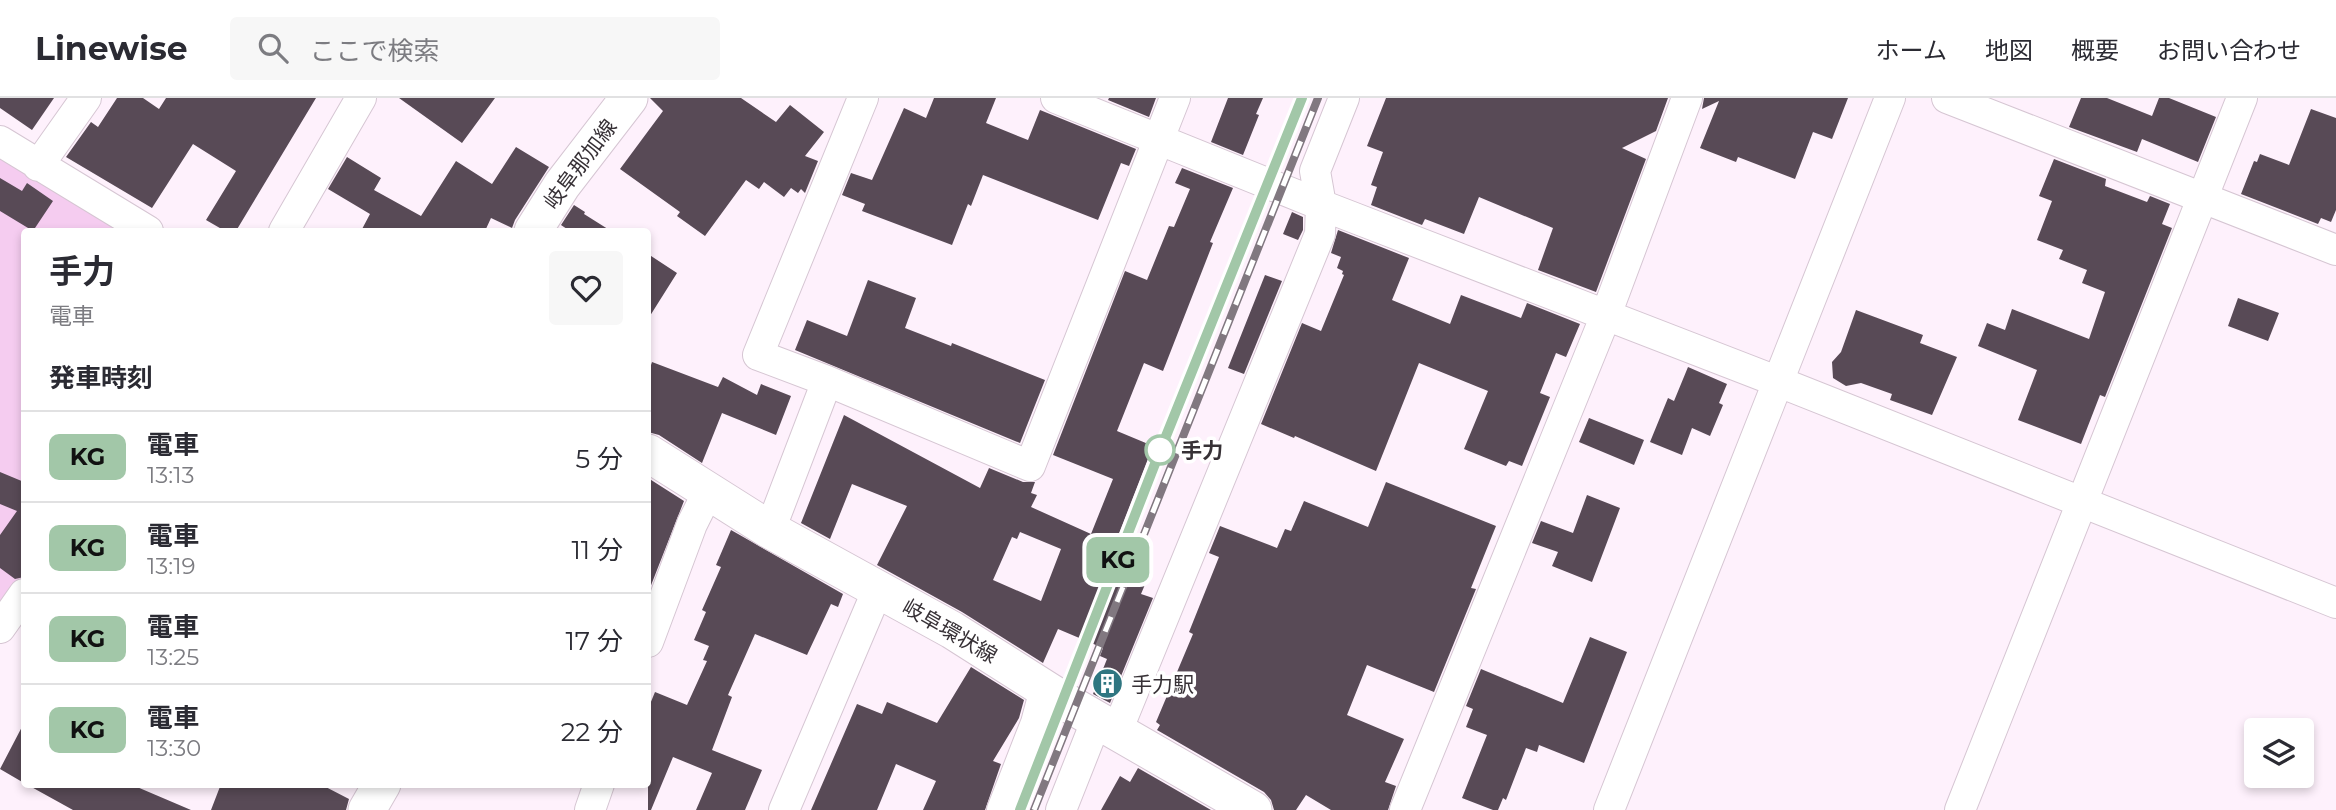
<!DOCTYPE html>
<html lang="ja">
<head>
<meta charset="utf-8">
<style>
	body { margin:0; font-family:Montserrat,"Noto Sans JP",sans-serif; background:#f7f7f7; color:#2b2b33; height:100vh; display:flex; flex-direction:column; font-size:26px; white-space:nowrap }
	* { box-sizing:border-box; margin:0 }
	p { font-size:23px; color:#7c7c81 }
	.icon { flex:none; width:38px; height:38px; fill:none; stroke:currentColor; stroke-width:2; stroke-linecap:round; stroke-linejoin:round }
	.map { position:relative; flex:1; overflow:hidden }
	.panel { position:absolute; left:21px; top:130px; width:630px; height:560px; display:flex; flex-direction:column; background:#fff; border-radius:7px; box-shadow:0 4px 10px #0003 }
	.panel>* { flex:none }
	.badge { padding:0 14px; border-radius:10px; font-size:24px; line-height:46px }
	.tools { position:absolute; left:2244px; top:620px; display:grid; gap:14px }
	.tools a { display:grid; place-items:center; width:70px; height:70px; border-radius:7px; background:#fff; box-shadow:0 4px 10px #0003; font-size:35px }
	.map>.badge { position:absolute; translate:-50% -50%; box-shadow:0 0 0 4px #fff }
	h2 { padding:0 28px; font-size:26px; line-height:63px }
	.round { display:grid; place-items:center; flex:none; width:74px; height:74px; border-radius:7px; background:#f7f7f7 }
	.summary { display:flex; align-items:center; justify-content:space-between; height:119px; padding:0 28px }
	h1 { font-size:33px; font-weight:700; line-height:52px }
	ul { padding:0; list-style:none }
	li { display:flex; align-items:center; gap:21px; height:91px; padding:0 28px; border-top:2px solid #e1e1e2 }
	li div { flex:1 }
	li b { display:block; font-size:26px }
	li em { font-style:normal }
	li .badge { min-width:77px; font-weight:700; text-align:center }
	header { display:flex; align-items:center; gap:42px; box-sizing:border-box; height:98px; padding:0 35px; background:#fff; border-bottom:2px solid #e1e1e2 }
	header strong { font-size:33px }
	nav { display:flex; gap:38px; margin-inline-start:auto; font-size:24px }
	.search { width:490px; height:63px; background:#f7f7f7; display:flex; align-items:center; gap:18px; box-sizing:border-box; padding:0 24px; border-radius:7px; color:#7c7c81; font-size:26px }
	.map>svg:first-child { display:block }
	.green { fill:#f5ccf0 }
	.building { fill:#584a56; fill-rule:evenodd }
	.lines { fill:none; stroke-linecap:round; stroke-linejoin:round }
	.minor-casing { stroke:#d6c6d3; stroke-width:32 }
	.major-casing { stroke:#d6c6d3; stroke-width:39 }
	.minor { stroke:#fff; stroke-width:30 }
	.major { stroke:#fff; stroke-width:37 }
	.rail-casing { stroke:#817880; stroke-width:8 }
	.rail { stroke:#fff; stroke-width:5; stroke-dasharray:16; stroke-linecap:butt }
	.line-casing { stroke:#fff; stroke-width:16 }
	.line { stroke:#a2c7a8; stroke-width:10 }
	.stop-dot { fill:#fff; stroke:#a2c7a8; stroke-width:3.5 }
	.labels { text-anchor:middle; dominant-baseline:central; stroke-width:7; stroke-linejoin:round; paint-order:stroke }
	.street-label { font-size:21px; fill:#373136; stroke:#fff }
	.stop-label { font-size:21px; font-weight:bold; fill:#373136; stroke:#fff; text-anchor:start }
	.poi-label { font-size:21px; fill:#373136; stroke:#fff; text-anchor:start }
</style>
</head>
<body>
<header>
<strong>Linewise</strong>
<div class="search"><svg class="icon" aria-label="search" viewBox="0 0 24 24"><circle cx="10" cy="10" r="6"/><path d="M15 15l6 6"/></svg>ここで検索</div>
<nav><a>ホーム</a><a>地図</a><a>概要</a><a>お問い合わせ</a></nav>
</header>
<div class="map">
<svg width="2336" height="712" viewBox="0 0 2336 712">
	<rect width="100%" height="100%" fill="#fef1fc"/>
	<path class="green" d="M0,38L152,133H24V496L0,530Z"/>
	<path class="building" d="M0,0H54L32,32L0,10Z
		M117,0H143L159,11L166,0H316L236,133H225L206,122L236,73L193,46L152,110L66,59L91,24L98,29Z
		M399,0H495L462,45Z
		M650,0H741L776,24L790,7L824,34L805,58L818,63L805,95L801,91L798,95L791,90L784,99L764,84L759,91L746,82L705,138L677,118L680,114L620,71L663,13Z
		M934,0H996L986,25L1028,42L1040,12L1136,51L1129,68L1121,65L1098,122L983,77L971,108L968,106L952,147L862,113L865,106L842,97L851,75L872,82L904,10L926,20Z
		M1109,0H1156L1149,19L1108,2Z
		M1228,0H1263L1256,16L1259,17L1243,57L1211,44Z
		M1386,0H1668L1656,33L1622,50L1646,61L1596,194L1538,172L1553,130L1479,99L1464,136L1425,121L1422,127L1371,107L1377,89L1371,87L1383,54L1367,48Z
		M1704,0H1848L1832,41L1813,34L1795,81L1738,59L1736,64L1700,50L1719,3L1702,11Z
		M2081,0H2107L2152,18L2159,0H2169L2216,19L2198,64L2142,41L2137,54L2069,29Z
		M2311,11L2336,20V112L2331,124L2321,120L2318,126L2241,96L2254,63L2257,64L2260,56L2289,67Z
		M516,49L549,69L515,122L512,130L491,120L485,133H361L370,116L328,91L347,59L381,80L374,92L421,118L456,63L492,86Z
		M2054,61L2106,81L2105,88L2147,104L2150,98L2170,106L2162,126L2172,130L2105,299L2100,297L2081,346L2018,322L2037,272L1978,248L1987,225L2005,232L2012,211L2089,241L2105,194L2082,185L2087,172L2059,161L2063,152L2037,142L2052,103L2039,98Z
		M1182,70L1233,90L1210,144L1213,145L1163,273L1144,265L1117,333L1153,348L1109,461L1149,477L1141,496L1153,500L1110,605L1093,596L1107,561L1100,558L1103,550L1058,531L1043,565L962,514L877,467L907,408L852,386L830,441L801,425L844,317L980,390L989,370L1023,384H1035L1031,395L1037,397L1031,409L1091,436L1113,381L1053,357L1125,173L1147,182L1169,128L1174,129L1190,91L1175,85ZM1020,434L1061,451L1041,503L993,482L1012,439L1017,441Z
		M0,80L22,93L27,85L53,103L33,133L0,113Z
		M574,107L585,114L584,116L611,133H570L561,127Z
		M1292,114L1303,119V132L1298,142L1283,136Z
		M1338,132L1409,160L1392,202L1450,226L1461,197L1521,220L1527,205L1580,226L1566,259L1556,255L1540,295L1550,299L1522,368L1509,363L1506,368L1464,351L1488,293L1419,265L1376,373L1295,338L1294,340L1261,326L1302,225L1321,233L1344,177L1342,176L1343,173L1337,170L1341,159L1331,155Z
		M648,156L677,175L648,221Z
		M1265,177L1282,183L1244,276L1228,270Z
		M868,182L916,200L905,230L951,248L952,245L1045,282L1020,345L795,252L807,222L847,238Z
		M2238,200L2279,215L2268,243L2228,228Z
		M1856,212L1923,237L1920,245L1957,259L1932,317L1890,302L1892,296L1861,285L1846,288L1833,280L1832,264L1841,254Z
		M652,264L718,289L723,279L757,297L761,286L791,298L776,337L722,315L702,365L659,337L648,334V276Z
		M1688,269L1727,286L1719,305L1723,307L1710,338L1692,330L1682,357L1650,344L1668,300L1674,303Z
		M1589,320L1644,342L1634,367L1579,344Z
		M0,374L24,384V479L15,481L0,470V437L17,413L0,406Z
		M648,380L684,403L648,495Z
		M1386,384L1496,428L1471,490L1476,491L1434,594L1367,567L1347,617L1404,641L1385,684L1396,688L1388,712H1331L1306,697L1296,712H1274L1271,702L1264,694L1157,632L1160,627L1156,624L1193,536L1189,534L1219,459L1209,455L1220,428L1277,450L1285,431L1291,433L1304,403L1368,429Z
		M1587,397L1620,410L1592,484L1552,468L1558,454L1532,445L1541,423L1573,435Z
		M731,432L843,496L838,509L831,506L807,557L755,536L728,597L732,599L712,652L762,672L745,712H696L712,675L673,659L651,712H648V611L655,594L687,607L707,563L703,562L709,548L694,542L706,514L702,512L721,469L716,467Z
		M1590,539L1627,554L1584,665L1539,647L1537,654L1526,650L1506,702L1503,700L1498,712H1493L1462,700L1487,637L1466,629L1473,611L1466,608L1481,571L1563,605Z
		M971,569L1024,602L1019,620L993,663L1001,666L985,712H923L936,683L896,666L877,712H811L857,606L882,616L887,604L937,625Z
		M24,625V685L0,671Z
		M1138,670L1211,712H1101L1120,678L1130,684Z
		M26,686H130L191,712H73Z
		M221,686H320L349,701L346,712H211Z"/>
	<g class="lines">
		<defs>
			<path id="minor" d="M863,0L758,257L827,283L1030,368L1175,0
				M1056,0L1321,107L1779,284L2336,505
				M1947,0L2336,152
				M0,43L148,133
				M38,68L86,0
				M284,133L361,0
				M770,432L827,283
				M0,530L24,496
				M648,544L692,426L708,394
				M1117,633L1320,136L1321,107L1315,73L1344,0
				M590,712L599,686
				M784,712L878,491
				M1002,712L1036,625L1045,591
				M1061,712L1097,621
				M1405,712L1606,217L1687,0
				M1609,712L1890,0
				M1960,712L2242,0"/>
			<path id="major" d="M533,133L562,87L629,0
				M648,355L770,432L952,532L1064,603L1253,712
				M367,712L382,686"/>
		</defs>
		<use href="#minor" class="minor-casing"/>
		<use href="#major" class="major-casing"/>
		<use href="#minor" class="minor"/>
		<use href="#major" class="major"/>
		<defs>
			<path id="rail" d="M1020,712L1160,353L1302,0
				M1034,712L1318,0"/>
		</defs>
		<use href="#rail" class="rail-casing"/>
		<use href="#rail" class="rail"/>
	</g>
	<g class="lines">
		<defs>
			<path id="line" d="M1020,712L1160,353L1302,0"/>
		</defs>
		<use href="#line" class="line-casing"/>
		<use href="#line" class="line"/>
	</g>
	<defs>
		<symbol id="building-disc" viewBox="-11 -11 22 22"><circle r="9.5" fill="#2f7681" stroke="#fff"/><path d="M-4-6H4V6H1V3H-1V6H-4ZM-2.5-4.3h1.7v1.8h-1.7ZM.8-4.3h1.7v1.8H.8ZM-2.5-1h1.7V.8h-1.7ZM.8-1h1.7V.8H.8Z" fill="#fff"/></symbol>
	</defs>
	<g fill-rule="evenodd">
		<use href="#building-disc" x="1090" y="568" width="35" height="35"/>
	</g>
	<circle class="stop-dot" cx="1160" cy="352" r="14"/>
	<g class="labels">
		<g class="street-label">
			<text transform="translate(580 66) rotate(-53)">岐阜那加線</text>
			<text transform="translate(950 533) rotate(30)">岐阜環状線</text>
		</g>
		<g class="stop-label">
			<text x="1181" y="352">手力</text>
		</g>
		<g class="poi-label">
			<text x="1131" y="586">手力駅</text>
		</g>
	</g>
</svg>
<div class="tools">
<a><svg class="icon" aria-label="layers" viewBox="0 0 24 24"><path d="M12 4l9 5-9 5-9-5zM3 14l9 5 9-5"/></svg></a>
</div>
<b class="badge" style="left:1118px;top:462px;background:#a2c7a8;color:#111">KG</b>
<section class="panel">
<div class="summary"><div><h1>手力</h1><p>電車</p></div><a class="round"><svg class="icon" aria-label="heart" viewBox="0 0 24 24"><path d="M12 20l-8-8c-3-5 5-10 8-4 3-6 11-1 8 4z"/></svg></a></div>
<h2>発車時刻</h2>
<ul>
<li><span class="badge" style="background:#a2c7a8;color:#111">KG</span><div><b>電車</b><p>13:13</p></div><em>5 分</em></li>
<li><span class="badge" style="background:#a2c7a8;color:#111">KG</span><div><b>電車</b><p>13:19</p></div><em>11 分</em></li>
<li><span class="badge" style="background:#a2c7a8;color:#111">KG</span><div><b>電車</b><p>13:25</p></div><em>17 分</em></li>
<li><span class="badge" style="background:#a2c7a8;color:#111">KG</span><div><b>電車</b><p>13:30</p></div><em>22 分</em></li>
</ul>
</section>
</div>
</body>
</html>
